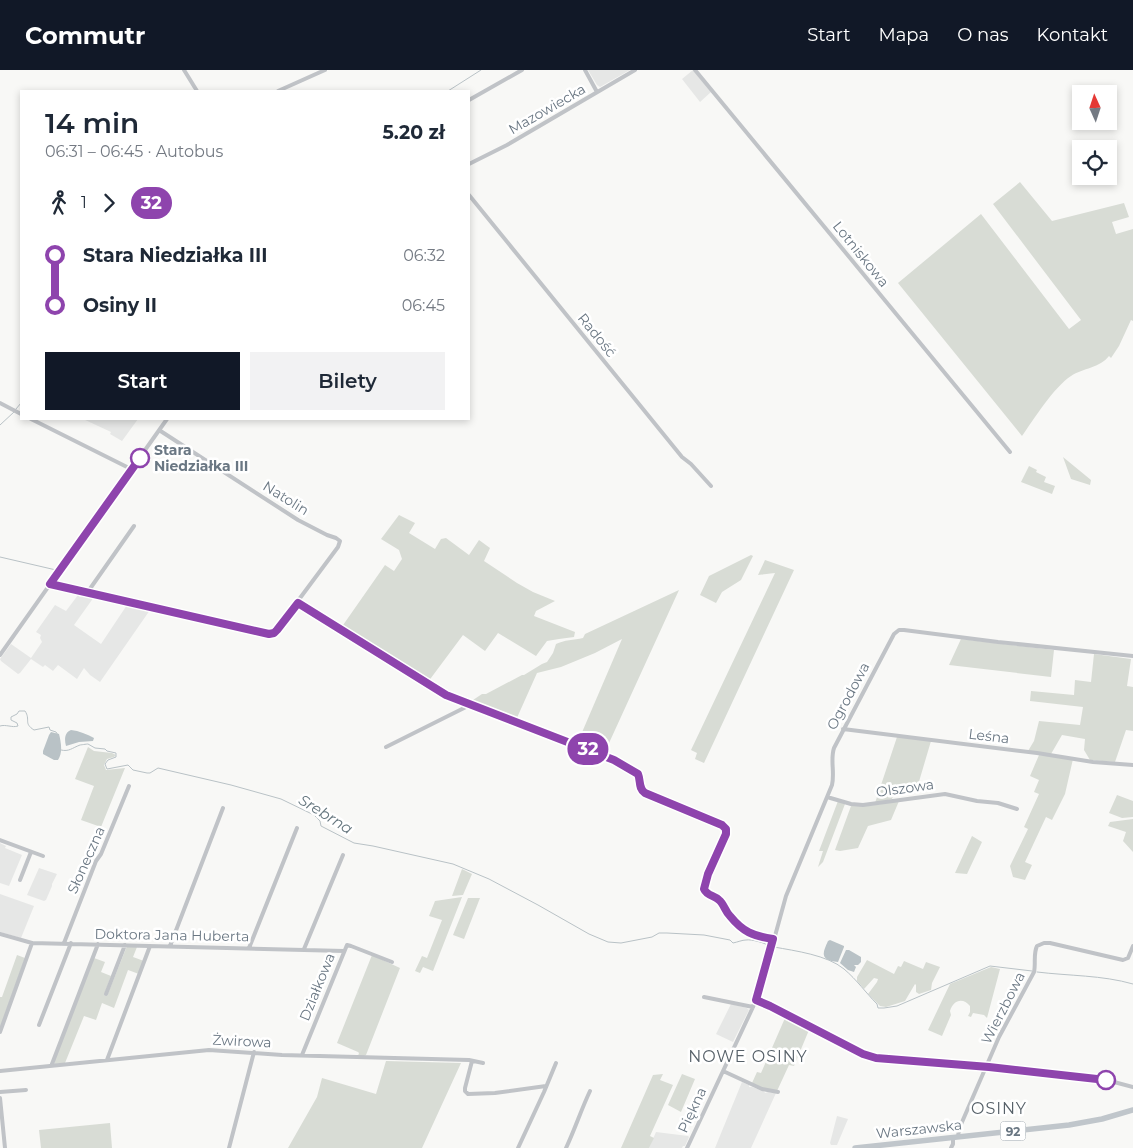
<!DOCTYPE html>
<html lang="pl">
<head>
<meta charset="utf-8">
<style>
	body { margin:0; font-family:Montserrat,sans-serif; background:#f2f2f3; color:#1f2937; height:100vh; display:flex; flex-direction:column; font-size:19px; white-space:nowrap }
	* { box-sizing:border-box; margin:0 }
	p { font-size:16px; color:#747a83 }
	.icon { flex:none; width:28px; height:28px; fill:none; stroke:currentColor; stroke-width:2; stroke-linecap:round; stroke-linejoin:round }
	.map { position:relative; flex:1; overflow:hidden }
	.sheet { position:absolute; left:20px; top:20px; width:450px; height:330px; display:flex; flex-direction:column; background:#fff; border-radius:0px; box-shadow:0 2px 8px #0003 }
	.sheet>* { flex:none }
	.badge { padding:0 10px; border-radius:16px; font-size:18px; line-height:32px }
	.needle { width:32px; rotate:357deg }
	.buttons { position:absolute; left:1072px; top:15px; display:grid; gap:10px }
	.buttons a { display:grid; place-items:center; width:45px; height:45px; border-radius:0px; background:#fff; box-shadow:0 2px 8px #0003; font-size:25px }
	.map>.badge { position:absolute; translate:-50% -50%; box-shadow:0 0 0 2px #fff }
	.legs { display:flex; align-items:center; gap:8px; height:55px; padding:0 25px; font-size:16px }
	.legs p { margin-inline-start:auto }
	.headline { display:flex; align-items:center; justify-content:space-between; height:85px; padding:0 25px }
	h1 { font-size:28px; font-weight:600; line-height:38px }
	.primary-button { display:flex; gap:10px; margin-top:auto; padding:10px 25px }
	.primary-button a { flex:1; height:58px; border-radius:0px; background:#111827; color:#fff; font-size:20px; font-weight:600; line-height:58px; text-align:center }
	.primary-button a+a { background:#f2f2f3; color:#1f2937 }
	ul { padding:0 25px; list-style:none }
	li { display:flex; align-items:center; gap:18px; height:50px; font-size:19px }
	li i { display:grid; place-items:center; width:8px; height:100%; margin:0 6px; background:currentColor }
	li i::after { content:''; width:12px; height:12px; margin:-6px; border:4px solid; border-radius:50%; background:#fff }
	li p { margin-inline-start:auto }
	li:first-child i { background:linear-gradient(#0000 50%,currentColor 0) }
	li:last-child i { background:linear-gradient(currentColor 50%,#0000 0) }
	header { display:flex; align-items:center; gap:30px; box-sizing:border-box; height:70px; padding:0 25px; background:#111827; color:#fff }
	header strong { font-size:24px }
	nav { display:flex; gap:28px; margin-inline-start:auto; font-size:18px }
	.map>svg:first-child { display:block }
	.built { fill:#e6e7e6 }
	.green { fill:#d8dcd5 }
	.water { fill:#b9c2c6 }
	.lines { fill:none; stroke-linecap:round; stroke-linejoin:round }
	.stream { stroke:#b9c2c6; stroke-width:1 }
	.minor { stroke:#c0c3c7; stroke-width:4 }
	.major { stroke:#c0c6cb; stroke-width:5.5 }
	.line-1-casing { stroke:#fff; stroke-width:11 }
	.line-1 { stroke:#8e44ad; stroke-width:8 }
	.stop-1-dot { fill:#fff; stroke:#8e44ad; stroke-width:2.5 }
	.labels { text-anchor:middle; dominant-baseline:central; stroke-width:5; stroke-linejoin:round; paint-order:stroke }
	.shield { fill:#fff; stroke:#97a0a8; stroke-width:1 }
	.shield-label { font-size:12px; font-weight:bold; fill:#6a7783 }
	.street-label { font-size:14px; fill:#6a7783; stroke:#fff }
	.stop-label { font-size:14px; font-weight:bold; fill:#6a7783; stroke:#fff; text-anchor:start }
	.water-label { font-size:15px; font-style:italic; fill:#66777f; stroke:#fff }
	.quarter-label { font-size:16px; letter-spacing:1px; fill:#576169; stroke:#fff }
</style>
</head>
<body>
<header>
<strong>Commutr</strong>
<nav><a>Start</a><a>Mapa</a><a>O nas</a><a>Kontakt</a></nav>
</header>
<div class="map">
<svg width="1133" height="1078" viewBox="0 0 1133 1078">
	<rect width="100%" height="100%" fill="#f8f8f6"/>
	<path class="built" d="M588,0H630L600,17L597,15Z
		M693,0L711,22L700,32L682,9Z
		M83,349H138L122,371L110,364L111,362Z
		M78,525L80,527L83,525L94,527L74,555L101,574L127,535L133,536L134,538H139L150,540L100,612L90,605L84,598L77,609L58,595L53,601L45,595L43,597L31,589L20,603L18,604L1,591L0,589L11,574L31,588L42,572L40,568L41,565L36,562L55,535L66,541Z
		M0,773L6,776L5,778L22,785L9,816L0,813Z
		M39,798L57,804L52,814V816L46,830L44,831L27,825Z
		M0,824L34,836L21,868L0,862Z
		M731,934L747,938L749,940L733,972L716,964Z
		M742,1012L749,1015V1017H752L764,1021L765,1023L768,1022L776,1023L751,1078H715Z
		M837,1046L848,1049L837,1075H831L830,1073Z
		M656,1062L688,1066L689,1067L685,1076H683L682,1078H649Z"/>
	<path class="green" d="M1020,112L1052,151L1124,133L1129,147L1112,152L1116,164L1133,159V251L1131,250L1119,276L1111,288L1109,286C1100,298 1083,298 1071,306C1054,317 1034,349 1022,366L898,213L981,144L1069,259L1081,250L993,134Z
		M1063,387L1091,410L1090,415L1071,409Z
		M1029,396L1037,400L1036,402L1046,407L1044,412L1055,416L1052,424L1021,412Z
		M399,445L415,453L409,463L435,479L441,469L446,468L469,485L479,470L490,478L484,491L517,513L533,522L555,531L536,541L534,546L575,562L574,567L559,569L547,571L536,586L498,563L485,581L463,565L428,612L341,558L385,495L394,501L402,489L399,480L381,469Z
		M751,485L753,486L741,510L722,522L716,533L700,525L709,506Z
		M765,490L794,500L704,693L695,689L697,683L691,680L775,503L758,505Z
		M679,520L604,684L577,674L622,569L595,583L561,597L537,603L516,650L470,632L482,624H486L522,605H524L542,594L547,592L553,583L556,574C564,570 574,570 583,568L585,564Z
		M961,569L1054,580L1051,607L949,595Z
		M1094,584L1131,589L1127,616L1133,617V661L1126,660L1115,692L1090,690L1084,680L1085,669L1062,665L1051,684L1028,681L1034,671L1039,651L1080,655L1083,637L1030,631L1031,621L1074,625L1075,610L1091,612Z
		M897,667L931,671L918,715L895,719L892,729L875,733Z
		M88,677L94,681L112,683L116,685L114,687L107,689L104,695L106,700L125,698L101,757L81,750L94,716L75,709Z
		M1039,685L1073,689L1065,724L1052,750L1046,747L1025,792L1032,795L1025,810L1013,807L1010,796L1028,759L1024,757L1039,724L1034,722L1039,710L1030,706Z
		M1117,725L1133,731V747L1122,748L1109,743Z
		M838,731L845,734L823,792L818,797L823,781H819Z
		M899,731L891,750L868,756L858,778L840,781L835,780L851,736L876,735Z
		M1133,749V782L1123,771L1126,762L1108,756L1110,752Z
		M972,766L982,772L967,804L955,803Z
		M462,799L472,804L463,825L452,826Z
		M462,827L433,901L423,897L420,903L415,901L422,886L427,888L442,850L429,846L435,831Z
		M468,828H480L464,869L453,865Z
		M127,876L137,877L133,887L144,891L139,904L128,900L114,938L102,933L96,950L84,946L65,993L55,994L54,992L94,888L105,892L101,902L111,906L104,925L107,926Z
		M17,885L25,888L0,958V927H2Z
		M372,885L400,898L366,985L364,986H358L359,983L358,982L337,973Z
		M867,890L894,904L898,896L901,897L904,891L923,899L926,892L940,897L932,913L931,920L919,924L916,922V915L915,914L905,931L886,937L880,936L868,924L877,912L878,909L874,908L864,919L857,911V907Z
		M991,897L1000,899L987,948L984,945L973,943L971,947L968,946L970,942V936C963,927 953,930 950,941L951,945L942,966L928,960L950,914Z
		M785,948L809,960L794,996L789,995L777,1021L765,1019L752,1013L757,1002L761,1003Z
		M386,991L461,993L422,1078H288L317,1027L322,1008L376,1024Z
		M663,1004L660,1010L673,1015L650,1066L654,1068L649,1078H621L653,1005Z
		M682,1004L695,1009L681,1042L668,1035Z
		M110,1053L112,1078H41L39,1060Z"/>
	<path class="water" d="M71,660C79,661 87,664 94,668L93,671L79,672L66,676C64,669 65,662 71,660Z
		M51,662L59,664C61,672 63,683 58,690H54L43,684V681L49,665Z
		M830,870L844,876V877L838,892C820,890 822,884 828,871Z
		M846,880H849L861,887V892L858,895H854L856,897L854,902L848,900L840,893Z"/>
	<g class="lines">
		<path class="stream" d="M448,21L481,0
			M16,339L21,333
			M0,355L14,342
			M0,487L56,500
			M0,656C6,654 12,658 18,656L17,653L11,650V647L17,644L19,641H25C31,650 23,653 34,660L49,657L50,660L56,662L58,665
			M61,680C69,682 72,678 80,675C80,675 87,674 88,674L95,678L105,679L107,681L116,683V687L108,690L105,694L107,699L128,695L133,700L147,703H150L158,698L231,715L281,729L314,745L320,751L321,756L354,773L373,776L453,794L489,809L538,835L589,864L608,872L621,873L652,867L659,863H667L704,865L730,870L733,873C738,872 742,870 746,870C751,869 766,873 769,876
			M774,877C796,881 827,885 844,899C857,910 866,923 877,934L878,938H884L897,936L990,896L1032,901
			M1037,902C1069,906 1102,905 1133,914"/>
		<path class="minor" d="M184,0L197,21
			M585,0L597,22
			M695,0L1010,382
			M278,21L325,0
			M469,30L522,0
			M469,94L507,75L635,0
			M469,125L682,387L691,394L711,416
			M0,333L21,344
			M31,349L131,399
			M50,514L269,564L274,563L338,477L340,471L336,468L327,465L298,450L159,360
			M87,523L134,456
			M298,533L446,625L614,690L638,704C642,711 638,718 645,723L722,755L725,759L726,764C721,778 702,807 704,821L720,831L729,846L747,862L757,867L773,869
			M0,585L167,349
			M843,659L1037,683L1093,692L1133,695
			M386,677L466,637L469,634
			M827,727L851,734L863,735L945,724L977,731L998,733L1017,739
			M0,770L43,786
			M20,810L31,782
			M0,864L32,873L344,881
			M64,873L96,791L101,784L129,716
			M170,876L223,738
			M249,878L297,758
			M304,879L343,785
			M106,924L125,875
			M704,927L753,937
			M756,930L770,936L863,984L873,987L1044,1003L1114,1012L1133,1017
			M39,955L71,873
			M0,962L32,873
			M302,985L347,875L351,876L392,892
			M107,990L150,876
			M472,991L465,1018V1021L468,1024L495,1023L546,1016
			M52,996V994L98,874
			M0,1001L209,980L282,985L469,990L483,993
			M723,1001L762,1019L778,1022
			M0,1022L26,1020
			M0,1028L5,1078
			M958,1067L959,1059L999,967L1034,902C1036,894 1033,884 1037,876L1044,873H1050L1123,890L1128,888L1133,876
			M229,1078L254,982
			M518,1078L544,1022L556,993
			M566,1078C575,1059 581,1040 590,1021
			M687,1078L753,937L767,895L786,826L832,715C835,702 830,690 834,678L894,564L899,560H904L998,572L1133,586
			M951,1078L953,1074V1067"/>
		<path class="major" d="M855,1078L1069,1055L1102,1049L1133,1040"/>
	</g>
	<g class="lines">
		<defs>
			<path id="line-1" d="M140,388L50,514L269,564L274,563L277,560L298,533L446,625L614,690L638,704C641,711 638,718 645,723L722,755L726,759V764L708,804L704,819C707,826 714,825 719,830C724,834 725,841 730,846C743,862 753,866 773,869L756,930L770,936L863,984L876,988L989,997L1106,1010"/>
		</defs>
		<use href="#line-1" class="line-1-casing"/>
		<use href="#line-1" class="line-1"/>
	</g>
	<g class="stop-1-dot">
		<circle cx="140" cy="388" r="9"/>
		<circle cx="1106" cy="1010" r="9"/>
	</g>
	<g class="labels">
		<rect class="shield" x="1000.5" y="1051.5" width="25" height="19" rx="4"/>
		<g class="shield-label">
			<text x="1013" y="1061">92</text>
		</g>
		<g class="street-label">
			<text transform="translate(547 39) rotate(-30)">Mazowiecka</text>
			<text transform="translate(861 184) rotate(51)">Lotniskowa</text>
			<text transform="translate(597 265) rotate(51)">Radość</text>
			<text transform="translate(286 428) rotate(32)">Natolin</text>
			<text transform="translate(848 626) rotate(-62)">Ogrodowa</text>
			<text transform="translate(989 666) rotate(7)">Leśna</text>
			<text transform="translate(905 718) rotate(-8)">Olszowa</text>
			<text transform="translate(86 790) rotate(-66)">Słoneczna</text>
			<text transform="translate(172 865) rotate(1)">Doktora Jana Huberta</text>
			<text transform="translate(317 917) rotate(-68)">Działkowa</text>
			<text transform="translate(1003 938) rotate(-63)">Wierzbowa</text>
			<text transform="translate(242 971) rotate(3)">Żwirowa</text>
			<text transform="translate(692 1040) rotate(-65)">Piękna</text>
			<text transform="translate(919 1059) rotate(-6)">Warszawska</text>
		</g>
		<g class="stop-label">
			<text x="154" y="380">Stara<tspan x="154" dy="16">Niedziałka III</tspan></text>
		</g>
		<g class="water-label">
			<text transform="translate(326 744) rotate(32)">Srebrna</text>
		</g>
		<g class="quarter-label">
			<text x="748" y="986">NOWE OSINY</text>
			<text x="999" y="1038">OSINY</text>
		</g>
	</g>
</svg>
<div class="buttons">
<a><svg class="needle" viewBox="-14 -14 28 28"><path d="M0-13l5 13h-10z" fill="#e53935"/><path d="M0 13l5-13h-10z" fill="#747a83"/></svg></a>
<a><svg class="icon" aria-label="locate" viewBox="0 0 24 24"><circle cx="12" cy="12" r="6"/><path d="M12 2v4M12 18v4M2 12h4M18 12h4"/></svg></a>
</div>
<b class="badge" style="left:588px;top:679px;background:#8e44ad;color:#fff">32</b>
<section class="sheet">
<div class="headline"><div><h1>14 min</h1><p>06:31 – 06:45 · Autobus</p></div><b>5.20 zł</b></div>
<div class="legs"><svg class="icon" aria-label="walk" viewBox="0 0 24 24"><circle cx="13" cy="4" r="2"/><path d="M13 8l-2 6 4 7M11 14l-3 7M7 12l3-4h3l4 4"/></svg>1<svg class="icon" aria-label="forward" viewBox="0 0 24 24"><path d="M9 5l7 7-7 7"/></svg><b class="badge" style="background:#8e44ad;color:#fff">32</b></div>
<ul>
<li><i style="color:#8e44ad"></i><b>Stara Niedziałka III</b><p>06:32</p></li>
<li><i style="color:#8e44ad"></i><b>Osiny II</b><p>06:45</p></li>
</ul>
<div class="primary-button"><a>Start</a><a>Bilety</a></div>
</section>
</div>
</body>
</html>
